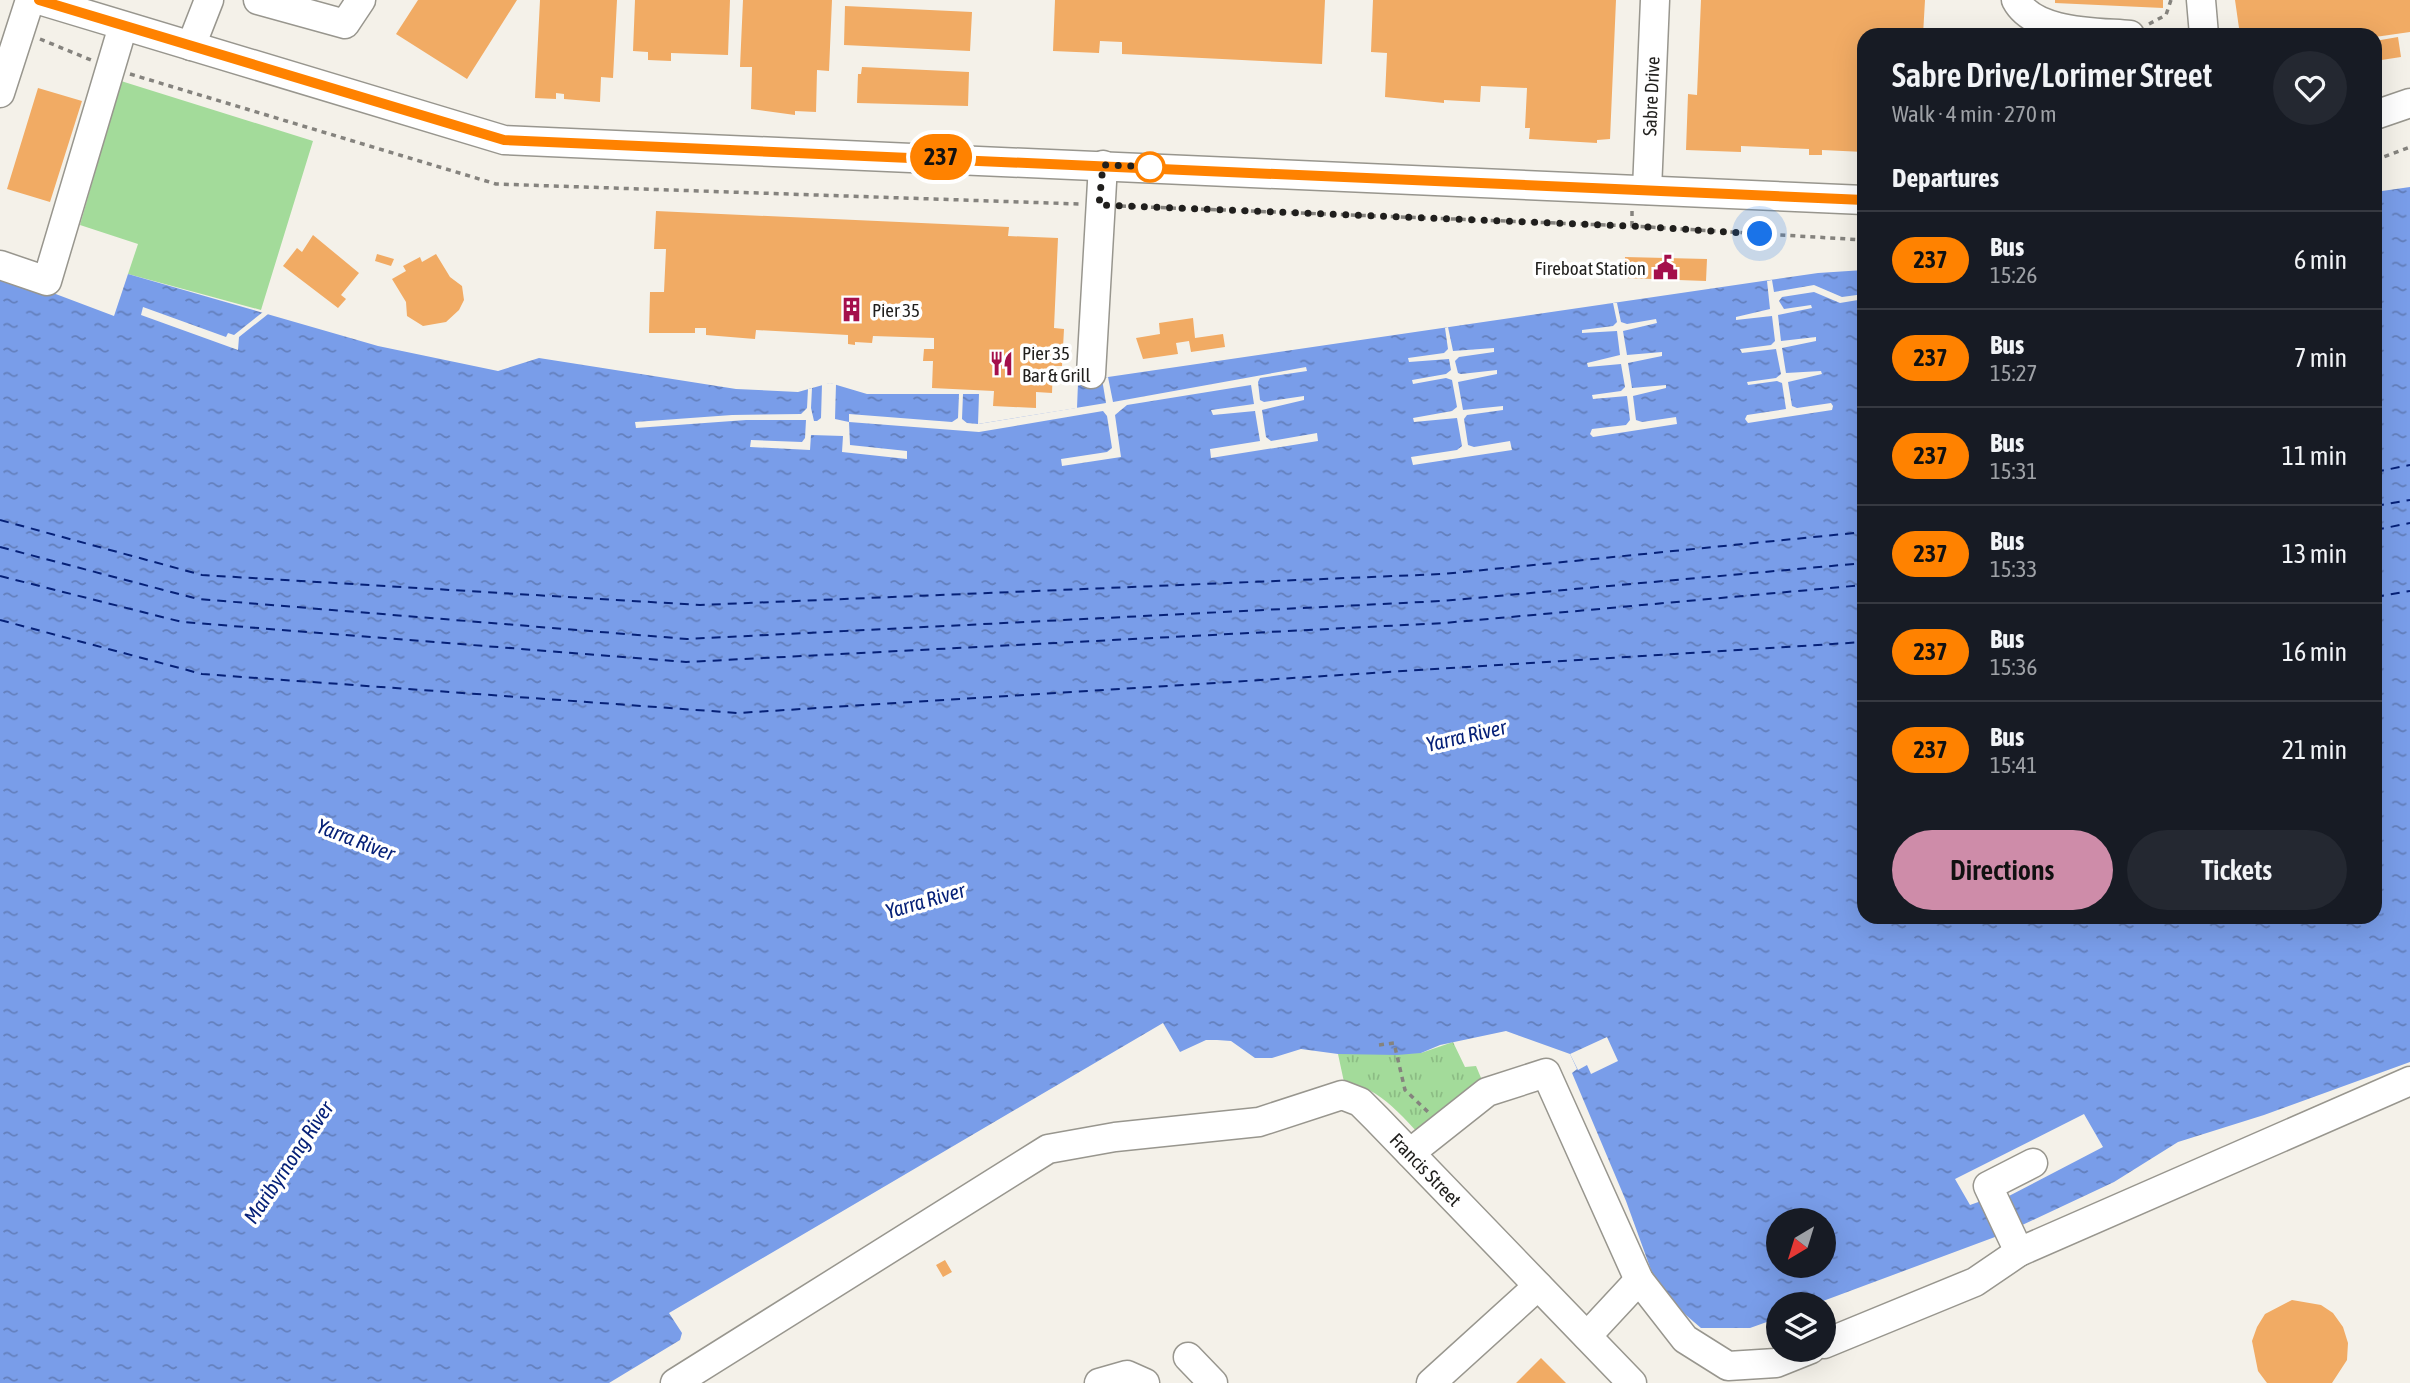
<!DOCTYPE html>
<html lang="en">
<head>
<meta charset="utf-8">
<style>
	body { margin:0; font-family:"Asap Condensed",sans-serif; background:#242831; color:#f1f3f6; height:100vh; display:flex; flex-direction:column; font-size:26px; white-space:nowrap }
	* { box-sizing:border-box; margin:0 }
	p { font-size:23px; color:#9ea1a6 }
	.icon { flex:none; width:38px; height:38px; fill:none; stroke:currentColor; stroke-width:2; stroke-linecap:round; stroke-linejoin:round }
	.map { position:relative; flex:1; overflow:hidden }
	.drawer { position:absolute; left:1857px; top:28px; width:525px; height:896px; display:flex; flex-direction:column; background:#171b24; border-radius:21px; box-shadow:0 7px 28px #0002 }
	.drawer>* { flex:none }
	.badge { padding:0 14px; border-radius:23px; font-size:24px; line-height:46px }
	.needle { width:46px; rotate:218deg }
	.fabs { position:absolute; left:1766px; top:1208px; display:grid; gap:14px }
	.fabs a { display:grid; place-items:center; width:70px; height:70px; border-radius:50%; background:#171b24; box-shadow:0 7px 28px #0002; font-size:35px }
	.you { position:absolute; width:35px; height:35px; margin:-18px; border:5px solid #fff; border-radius:50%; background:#1a73e8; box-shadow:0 0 0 10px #1a73e833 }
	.map>.badge { position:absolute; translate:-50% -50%; box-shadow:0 0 0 4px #fff }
	h2 { padding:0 35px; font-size:26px; line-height:63px }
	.round { display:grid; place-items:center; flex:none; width:74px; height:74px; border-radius:37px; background:#242831 }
	.summary { display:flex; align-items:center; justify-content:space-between; height:119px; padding:0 35px }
	h1 { font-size:33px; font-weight:600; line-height:52px }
	.primary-button { display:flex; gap:14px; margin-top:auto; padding:14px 35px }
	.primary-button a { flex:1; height:80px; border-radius:42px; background:#ce8ca9; color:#111; font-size:28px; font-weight:600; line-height:80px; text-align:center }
	.primary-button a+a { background:#242831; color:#f1f3f6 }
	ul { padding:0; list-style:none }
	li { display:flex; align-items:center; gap:21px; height:98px; padding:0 35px; border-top:2px solid #363941 }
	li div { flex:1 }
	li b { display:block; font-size:26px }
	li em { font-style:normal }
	li .badge { min-width:77px; font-weight:700; text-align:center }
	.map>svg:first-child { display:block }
	.grass { fill:#a3db9a }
	.park { fill:url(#park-tufts) }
	.water { fill:url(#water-ripples); fill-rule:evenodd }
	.pier { fill:#f4f1e9 }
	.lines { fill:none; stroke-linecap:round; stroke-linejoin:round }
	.ferry { stroke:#062178; stroke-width:2; stroke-dasharray:9 7; stroke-linecap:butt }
	.building { fill:#f1ab64 }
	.minor-casing { stroke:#98968e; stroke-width:31 }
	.path { stroke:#85837e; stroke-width:3.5; stroke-dasharray:5 5; stroke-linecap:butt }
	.minor { stroke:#fff; stroke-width:28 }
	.line-casing { stroke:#fff; stroke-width:16 }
	.line { stroke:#ff8200; stroke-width:10 }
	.walk { stroke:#201f1d; stroke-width:7; stroke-dasharray:0 12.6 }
	.stop-dot { fill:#fff; stroke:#ff8200; stroke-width:3.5 }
	.labels { text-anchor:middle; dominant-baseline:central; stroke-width:7; stroke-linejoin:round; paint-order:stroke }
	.street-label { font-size:19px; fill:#201f1d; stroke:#fff }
	.poi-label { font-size:19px; fill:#201f1d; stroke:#fff; text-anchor:start }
	.water-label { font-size:21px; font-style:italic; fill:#062178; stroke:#fff }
</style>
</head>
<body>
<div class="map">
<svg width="2410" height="1383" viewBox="0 0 2410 1383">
	<defs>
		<pattern id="park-tufts" width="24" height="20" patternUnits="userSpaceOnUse" patternTransform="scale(1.75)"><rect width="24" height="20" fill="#a3db9a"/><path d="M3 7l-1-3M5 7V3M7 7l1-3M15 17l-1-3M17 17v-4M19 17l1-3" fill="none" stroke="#8cbc84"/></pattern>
		<pattern id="water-ripples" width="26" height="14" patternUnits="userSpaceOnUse" patternTransform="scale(1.75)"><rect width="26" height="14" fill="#799de9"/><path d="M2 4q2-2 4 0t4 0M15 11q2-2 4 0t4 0" fill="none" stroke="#637fbc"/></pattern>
	</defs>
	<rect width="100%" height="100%" fill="#f4f1e9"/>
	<path class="grass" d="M121,81L313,141L261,310L128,274L138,244L80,225Z"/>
	<path class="park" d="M1453,1042L1465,1067L1476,1066L1487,1092L1431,1148C1408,1122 1380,1086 1344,1082L1338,1054L1421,1053Z"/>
	<path class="water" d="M2410,187V1062L2264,1115L2178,1142L2114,1182L2003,1234L1815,1304H1778V1318L1750,1328H1701L1659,1292L1626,1201L1572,1073L1577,1069L1570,1054L1506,1031L1440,1045L1421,1053L1397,1055L1338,1054L1301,1049L1272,1058H1255L1231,1041L1217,1040H1206L1180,1052L1163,1023L669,1313L682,1333L680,1340L609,1383H0V273L114,316L128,274L378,346L498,371L539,358L736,389L798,392L830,383L867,394H979L978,424L1077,408L1078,383L1108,377L1818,273L1864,270V917H2375V192ZM1778,1220H1824V1265H1778Z"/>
	<path class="pier" d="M1772,280L1774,292L1814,285L1842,297L1864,294V299L1840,303L1814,292L1782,297L1779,301L1784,309L1811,305L1812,308L1778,315L1781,341L1816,337V341L1782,348L1786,373L1821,371L1822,374L1788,382L1792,406L1797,408L1831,403L1833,406L1832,410L1748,423L1745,419L1747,415L1786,409L1782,383L1777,381L1748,385L1747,382L1776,378L1781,374L1776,349L1742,353L1740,349L1771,345L1775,341L1772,316L1736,320V317L1770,309L1767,281Z
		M1613,303H1617L1621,322L1627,324L1656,319L1657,323L1623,331L1627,355L1662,352V356L1628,363L1632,388L1666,385V388L1633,396L1636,420L1642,422L1676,417L1677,424L1593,437L1590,434L1592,429L1626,425L1630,420L1627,396L1593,399L1592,395L1621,391L1625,387L1621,364L1588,367L1587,363L1620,355L1617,331L1582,333V330L1613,326L1617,322Z
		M143,307L226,337L228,333L234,335L268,308L272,311L239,337L238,350L141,315Z
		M1448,327L1453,351L1494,348V352L1459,357L1455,361L1458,373L1461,374L1497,370V374L1458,382L1463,410L1503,406V410L1467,415L1464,419L1468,445L1474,447L1510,441L1512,450L1413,465L1411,457L1457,450L1462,446L1457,418L1414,422L1413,418L1452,411L1457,407L1452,380L1446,378L1413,384L1412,380L1446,374L1451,370L1449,359L1409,362L1408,358L1444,353L1448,349L1445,328Z
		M1306,367L1307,371L1260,378L1258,382L1260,400L1264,402L1304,396V400L1262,410L1266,437L1271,441L1317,433L1318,441L1211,458L1210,449L1260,441L1255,411L1213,415L1211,410L1254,404L1251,385L1127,405L1115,415L1121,457L1062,466L1061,459L1107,452L1112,448L1107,416L1103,411L979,432L849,422V414L952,422L958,418L959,394H963L962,419L967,423L978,424L1106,403L1102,379L1108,377L1113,402Z
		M830,383L836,384L835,419L849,422L850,445L907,451V459L842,452L843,436L811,435L810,450L750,447L751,440L802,442L805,438L806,420H746L636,428L635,422L732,415L801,414L807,408L808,389L812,388L811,408L814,421H817L821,418L822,384Z
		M1607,1037L1618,1061L1591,1074L1587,1065L1578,1070L1570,1054Z
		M2084,1114L2103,1147L2007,1197L2022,1225L2012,1231L1984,1200L1970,1205L1955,1179Z"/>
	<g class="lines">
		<path class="ferry" d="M2375,472L2410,465
			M2375,506L2410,500
			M0,520L202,575L700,605L1443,574L1864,532
			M2375,530L2410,523
			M0,547L198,599L687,639L1442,601L1864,563
			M0,576L182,622L686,662L1444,623L1864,585
			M2375,597L2410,591
			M0,620L202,674L738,713L1864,642"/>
	</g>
	<path class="building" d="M418,0H517L467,79L396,34Z
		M540,0H617L613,78L601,77L600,102L564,99V94L556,93V99L535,98Z
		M635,0H730L728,55L671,53V61L648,60V52L633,51Z
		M743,0H832L829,71L817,70L816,112L795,111V115L751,109L752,67H740Z
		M1055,0H1325L1322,64L1122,54V42L1100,41L1099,53L1053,51Z
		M1373,0H1616L1610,139L1597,140V143L1529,139L1530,128H1525L1527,88L1481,86L1480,102L1444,100V103L1385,97L1387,53L1371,52Z
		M1701,0H1925L1923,35H1864V152L1822,150V155H1809V149L1741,146V152L1686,150L1688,94L1697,95Z
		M2055,0H2163V8L2055,3Z
		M2235,0H2410V32L2375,37L2240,35Z
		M845,6L972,12L970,51L844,45Z
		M2398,37L2401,57L2375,61V41Z
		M862,67L969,72L968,106L857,103L858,74H861Z
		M38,88L82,101L50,202L7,189Z
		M656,211L1009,227L1008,236L1058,238L1054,328L1064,329L1062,366H1053L1052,393L1036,392V408L993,406L994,391L932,388L933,361H923L924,349H934V338L873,336L872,343L855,342V345L848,344V335L756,330L755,339L706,335V328H695V333H649L650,292H664L666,249H654Z
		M313,235L359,273L341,295L346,299L338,308L283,266L297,248L302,252Z
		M377,254L394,259L391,266L375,261Z
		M436,254L450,277L462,286L464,300L459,310L446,322L423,326L407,316L406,302L392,279L406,271L403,266L420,257L422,262Z
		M1625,257L1707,259L1706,281L1624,278Z
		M1193,318L1195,338L1223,334L1225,347L1191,352L1189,341L1176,343L1178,354L1143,359L1136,338L1160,334L1159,323Z
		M945,1260L952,1272L943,1277L936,1265Z
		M2292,1300L2321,1305L2333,1313L2343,1327L2348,1343L2347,1360L2332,1383H2267L2258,1371L2252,1341L2257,1327L2265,1314Z
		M1541,1358L1566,1383H1516Z"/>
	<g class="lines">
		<defs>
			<g id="minor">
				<path d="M39,0L504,140L1864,200"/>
				<path d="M258,0L345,24L361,0"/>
				<path d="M2016,0C2034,34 2098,32 2130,35"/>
				<path d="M2201,0L2204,35"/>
				<path d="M191,46L209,0"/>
				<path d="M0,93L30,0"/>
				<path d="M2375,115L2410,103"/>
				<path id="s1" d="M1647,190L1655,0"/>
				<path d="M0,265L47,281L123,26"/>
				<path d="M1091,374L1103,165"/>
				<path d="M1410,1153L1487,1092L1546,1073L1639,1280L1685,1339L1728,1366L1776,1363L1811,1349"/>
				<path d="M2019,1252L1988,1186L2033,1163"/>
				<path d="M1587,1336L1639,1280"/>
				<path d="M1824,1344L1975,1282L2019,1252L2410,1081"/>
				<path d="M1188,1357L1213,1383"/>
				<path id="s2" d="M675,1383L1048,1149L1115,1137L1259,1122L1342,1095L1360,1102L1377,1119L1632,1383"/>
				<path d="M1099,1383L1127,1375L1145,1383"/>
				<path d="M1431,1383L1538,1286"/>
			</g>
		</defs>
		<use href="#minor" class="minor-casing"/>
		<path class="path" d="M2149,24L2166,15L2171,0
			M40,39L91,60
			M130,74L496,184L1079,204
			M2375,160L2410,147
			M1121,206L1632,226L1864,240
			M1632,226V210
			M1379,1045L1394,1043L1405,1090L1428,1112"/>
		<use href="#minor" class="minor"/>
	</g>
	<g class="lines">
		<defs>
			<path id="line" d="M39,0L504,140L1864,200"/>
		</defs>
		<use href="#line" class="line-casing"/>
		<use href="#line" class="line"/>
		<path class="walk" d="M1150,167H1153L1103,165L1099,205L1632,226L1760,234"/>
	</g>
	<defs>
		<symbol id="civic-bare" viewBox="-9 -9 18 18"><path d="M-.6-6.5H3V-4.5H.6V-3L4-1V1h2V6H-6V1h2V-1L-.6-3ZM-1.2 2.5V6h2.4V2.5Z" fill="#a40f4b" stroke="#fff" stroke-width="2.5" paint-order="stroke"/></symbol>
		<symbol id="building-bare" viewBox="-9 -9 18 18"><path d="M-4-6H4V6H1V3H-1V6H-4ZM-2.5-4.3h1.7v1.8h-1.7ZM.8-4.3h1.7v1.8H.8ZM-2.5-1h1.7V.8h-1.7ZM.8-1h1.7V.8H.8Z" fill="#a40f4b" stroke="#fff" stroke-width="2.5" paint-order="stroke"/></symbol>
		<symbol id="restaurant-bare" viewBox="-9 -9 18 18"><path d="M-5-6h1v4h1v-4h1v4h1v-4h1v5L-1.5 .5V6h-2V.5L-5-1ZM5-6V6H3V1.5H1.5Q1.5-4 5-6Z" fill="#a40f4b" stroke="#fff" stroke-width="2.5" paint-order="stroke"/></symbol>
	</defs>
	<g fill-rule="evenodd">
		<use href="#civic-bare" x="1648" y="250" width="35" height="35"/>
		<use href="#building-bare" x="834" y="292" width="35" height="35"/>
		<use href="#restaurant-bare" x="984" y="346" width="35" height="35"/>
	</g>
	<circle class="stop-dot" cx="1150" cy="167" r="14"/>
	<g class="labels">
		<g class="street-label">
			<text stroke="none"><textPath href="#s1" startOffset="94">Sabre Drive</textPath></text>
			<text stroke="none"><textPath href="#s2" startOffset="854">Francis Street</textPath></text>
		</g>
		<g class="poi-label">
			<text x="1646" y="268" text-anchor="end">Fireboat Station</text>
			<text x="872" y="310">Pier 35</text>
			<text x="1022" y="353">Pier 35<tspan x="1022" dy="22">Bar &amp; Grill</tspan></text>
		</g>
		<g class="water-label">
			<text transform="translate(1466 735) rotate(-13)">Yarra River</text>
			<text transform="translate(356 839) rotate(21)">Yarra River</text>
			<text transform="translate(925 900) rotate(-16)">Yarra River</text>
			<text transform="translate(288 1162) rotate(-56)">Maribyrnong River</text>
		</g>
	</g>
</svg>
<div class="fabs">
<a><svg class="needle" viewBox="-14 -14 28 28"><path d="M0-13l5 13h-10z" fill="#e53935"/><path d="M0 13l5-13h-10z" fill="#9ea1a6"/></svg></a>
<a><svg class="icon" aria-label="layers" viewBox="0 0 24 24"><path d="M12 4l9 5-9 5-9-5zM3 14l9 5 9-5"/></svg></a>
</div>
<div class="you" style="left:1760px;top:234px"></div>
<b class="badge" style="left:941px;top:157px;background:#ff8200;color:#111">237</b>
<section class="drawer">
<div class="summary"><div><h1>Sabre Drive/Lorimer Street</h1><p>Walk · 4 min · 270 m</p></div><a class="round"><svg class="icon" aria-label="heart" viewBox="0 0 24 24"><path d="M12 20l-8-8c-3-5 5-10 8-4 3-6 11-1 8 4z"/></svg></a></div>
<h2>Departures</h2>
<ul>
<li><span class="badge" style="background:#ff8200;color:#111">237</span><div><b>Bus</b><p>15:26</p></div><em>6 min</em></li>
<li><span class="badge" style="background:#ff8200;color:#111">237</span><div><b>Bus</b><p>15:27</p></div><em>7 min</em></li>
<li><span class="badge" style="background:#ff8200;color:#111">237</span><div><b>Bus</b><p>15:31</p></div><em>11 min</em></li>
<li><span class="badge" style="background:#ff8200;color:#111">237</span><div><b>Bus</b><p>15:33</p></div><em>13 min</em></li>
<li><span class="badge" style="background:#ff8200;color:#111">237</span><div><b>Bus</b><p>15:36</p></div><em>16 min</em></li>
<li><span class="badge" style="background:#ff8200;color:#111">237</span><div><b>Bus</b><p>15:41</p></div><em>21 min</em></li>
</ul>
<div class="primary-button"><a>Directions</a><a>Tickets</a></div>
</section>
</div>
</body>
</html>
